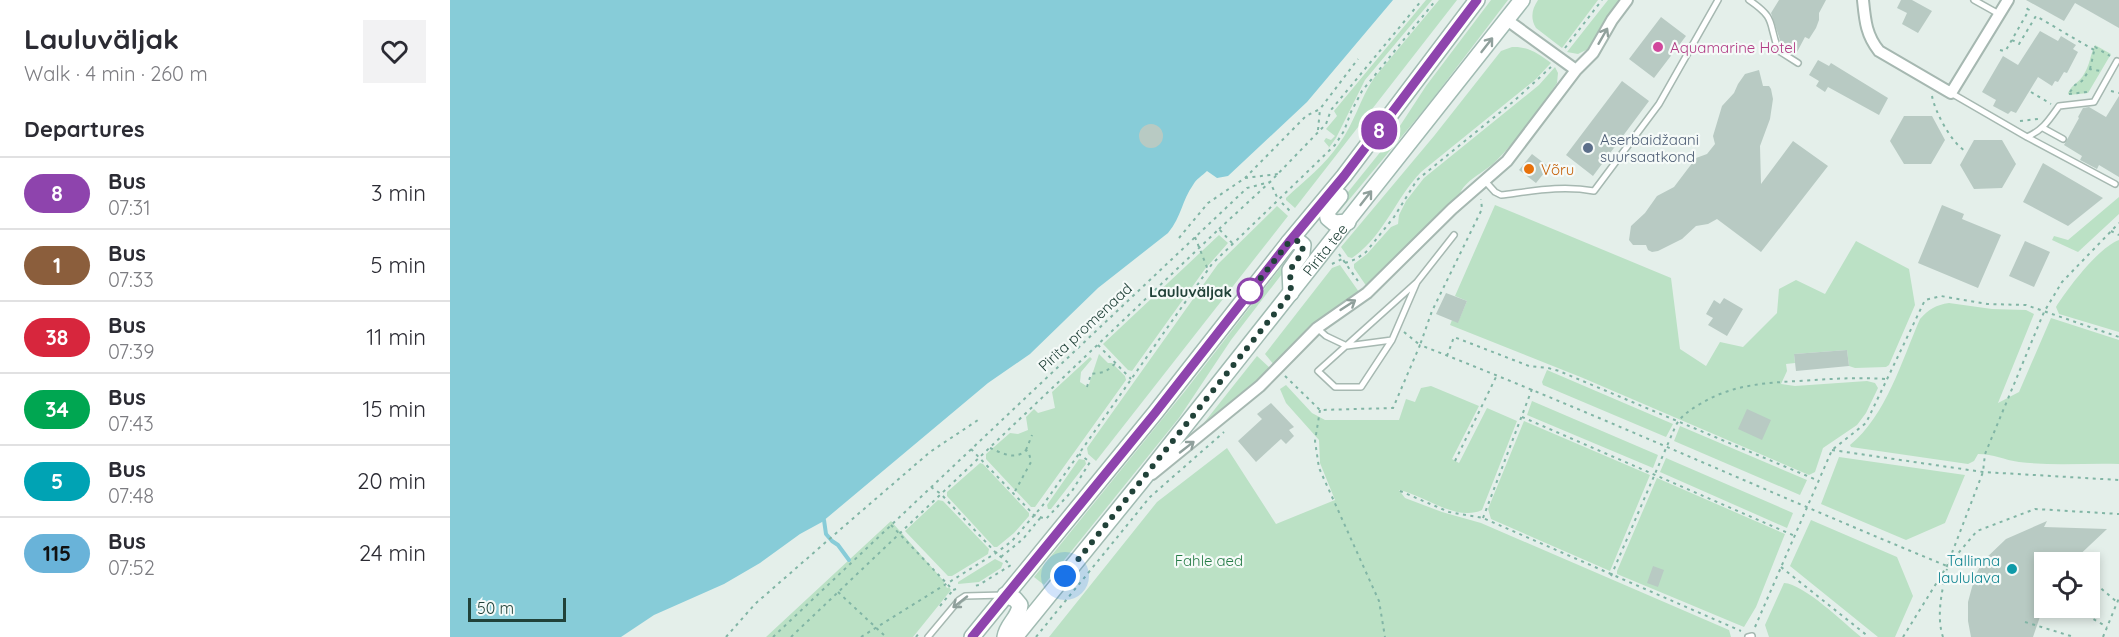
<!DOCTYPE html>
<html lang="en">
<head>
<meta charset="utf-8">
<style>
	body { margin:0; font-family:Quicksand,sans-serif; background:#f2f2f3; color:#2b2b33; height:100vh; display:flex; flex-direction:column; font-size:22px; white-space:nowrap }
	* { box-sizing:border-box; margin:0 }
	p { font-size:20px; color:#7c7c81 }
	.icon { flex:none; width:33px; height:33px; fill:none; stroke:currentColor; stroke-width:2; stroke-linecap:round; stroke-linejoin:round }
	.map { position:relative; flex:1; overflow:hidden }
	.side { display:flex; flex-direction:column; background:#fff; width:450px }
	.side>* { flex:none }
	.badge { padding:0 12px; border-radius:20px; font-size:21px; line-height:39px }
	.tools { position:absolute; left:1584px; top:552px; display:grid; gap:12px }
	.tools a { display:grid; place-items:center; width:66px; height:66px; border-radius:0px; background:#fff; box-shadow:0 3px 9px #0003; font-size:30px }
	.scale { position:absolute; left:18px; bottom:15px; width:98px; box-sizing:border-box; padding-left:6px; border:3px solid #214239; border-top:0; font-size:16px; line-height:21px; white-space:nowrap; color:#214239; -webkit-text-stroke:4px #f5faf8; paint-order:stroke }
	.you { position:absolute; width:30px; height:30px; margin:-15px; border:4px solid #fff; border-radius:50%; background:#1a73e8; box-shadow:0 0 0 9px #1a73e833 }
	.map>.badge { position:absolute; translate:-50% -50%; box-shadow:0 0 0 3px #fff }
	h2 { padding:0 24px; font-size:22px; line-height:54px }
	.round { display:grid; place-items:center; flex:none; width:63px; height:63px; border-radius:0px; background:#f2f2f3 }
	.headline { display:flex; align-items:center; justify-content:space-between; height:102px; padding:0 24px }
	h1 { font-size:28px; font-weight:700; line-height:45px }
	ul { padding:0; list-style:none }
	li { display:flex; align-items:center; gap:18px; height:72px; padding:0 24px; border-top:2px solid #e1e1e2 }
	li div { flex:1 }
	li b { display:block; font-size:22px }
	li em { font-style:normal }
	li .badge { min-width:66px; font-weight:700; text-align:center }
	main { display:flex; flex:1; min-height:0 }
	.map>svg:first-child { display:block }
	.green { fill:#bbe1c5 }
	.water { fill:#87ccd8 }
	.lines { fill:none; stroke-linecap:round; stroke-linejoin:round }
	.stream { stroke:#87ccd8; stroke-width:4 }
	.building { fill:#b8cac3 }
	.service-casing { stroke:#a6b8b1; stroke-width:8 }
	.minor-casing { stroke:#a6b8b1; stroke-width:14 }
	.secondary-casing { stroke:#a1bbb2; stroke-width:18 }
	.path { stroke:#81b5a5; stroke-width:2; stroke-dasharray:3 4.5; stroke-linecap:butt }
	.service { stroke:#fff; stroke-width:5 }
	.minor { stroke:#fff; stroke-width:10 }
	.secondary { stroke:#fff; stroke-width:15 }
	.oneway { stroke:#90a09c }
	.line-casing { stroke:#fff; stroke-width:14 }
	.line { stroke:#8e44ad; stroke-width:9 }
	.walk { stroke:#214239; stroke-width:6; stroke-dasharray:0 10.8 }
	.hotel-dot { fill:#d1479c; stroke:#f5faf8; stroke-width:2 }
	.service-dot { fill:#5c6f8a; stroke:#f5faf8; stroke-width:2 }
	.food-dot { fill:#e8710a; stroke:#f5faf8; stroke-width:2 }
	.stop-dot { fill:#fff; stroke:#8e44ad; stroke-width:3 }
	.culture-dot { fill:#0f9aa8; stroke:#f5faf8; stroke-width:2 }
	.labels { text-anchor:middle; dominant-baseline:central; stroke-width:4.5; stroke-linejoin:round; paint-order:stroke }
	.hotel-label { font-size:15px; fill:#b23c85; stroke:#f5faf8; text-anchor:start }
	.service-label { font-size:15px; fill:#4e5e75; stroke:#f5faf8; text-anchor:start }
	.food-label { font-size:15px; fill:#c56008; stroke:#f5faf8; text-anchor:start }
	.street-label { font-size:15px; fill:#214239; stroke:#f5faf8 }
	.stop-label { font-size:15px; font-weight:bold; fill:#214239; stroke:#f5faf8; text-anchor:end }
	.park-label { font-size:15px; fill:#277d48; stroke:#f5faf8 }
	.culture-label { font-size:15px; fill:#0d838f; stroke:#f5faf8; text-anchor:end }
</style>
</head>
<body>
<main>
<section class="side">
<div class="headline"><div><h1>Lauluväljak</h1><p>Walk · 4 min · 260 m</p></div><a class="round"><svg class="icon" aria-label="heart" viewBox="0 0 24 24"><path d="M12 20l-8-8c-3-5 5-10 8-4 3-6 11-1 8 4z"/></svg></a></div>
<h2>Departures</h2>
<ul>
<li><span class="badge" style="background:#8e44ad;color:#fff">8</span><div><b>Bus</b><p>07:31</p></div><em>3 min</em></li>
<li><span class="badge" style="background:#8b5e3c;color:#fff">1</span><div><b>Bus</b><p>07:33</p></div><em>5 min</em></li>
<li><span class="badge" style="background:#d7263d;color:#fff">38</span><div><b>Bus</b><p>07:39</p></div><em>11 min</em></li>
<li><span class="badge" style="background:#00a651;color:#fff">34</span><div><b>Bus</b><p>07:43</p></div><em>15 min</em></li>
<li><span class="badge" style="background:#00a3b4;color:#fff">5</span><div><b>Bus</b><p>07:48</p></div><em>20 min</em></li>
<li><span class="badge" style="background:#69b3d9;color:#111">115</span><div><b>Bus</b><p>07:52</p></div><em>24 min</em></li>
</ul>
</section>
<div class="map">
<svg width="1669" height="637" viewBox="0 0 1669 637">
	<rect width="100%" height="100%" fill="#e4efea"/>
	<path class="green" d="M976,0H982L915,80L886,138L878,149L879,147L874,141L876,138L881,140L885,136L876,129L887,116L884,111Z
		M989,0H1007L845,208L836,200V198C854,181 876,164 889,144C904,124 910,99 924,78Z
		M1041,0H1058L978,105L888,213H885L886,207L944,135L976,86Z
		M1088,0H1148L1112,48L1086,28C1080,18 1082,9 1088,0Z
		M1158,0H1173L1138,49L1128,54L1117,52Z
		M1645,45L1661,54L1638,93L1619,95L1618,93C1622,84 1630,82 1634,74C1640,65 1640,55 1645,45Z
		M1062,47C1078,46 1089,54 1101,63L1086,79L971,172C945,199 934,236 902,258L898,257L891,247L984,136L1051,51Z
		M1105,67L1108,73L1107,83C1089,110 1068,139 1046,161C1034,173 1014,180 1009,196L917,287L904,268V264L917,254L941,227L948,224L949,215L956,201L974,178L1089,85Z
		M1669,197V214L1628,252L1602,240L1604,236L1618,240Z
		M1045,205L1221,278L1230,349L1256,366L1270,342L1293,347L1327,313L1329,289L1346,280L1375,294L1406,241L1459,269L1465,305L1439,365L1436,367L1405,368L1399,366L1397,350L1344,354L1345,363L1336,364L1337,371L1331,384L1345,386L1417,381L1425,383L1428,388L1416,413L1407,425L1373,448L1365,472L1359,475L1133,378L1000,325L1002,320L1008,322L1017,301L1005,296Z
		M827,206L838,216L646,461L638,454L637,448L768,264Z
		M769,235L778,243L755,269L682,371L678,370L653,344Z
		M1669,240V332L1609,314L1606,307C1618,288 1648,248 1669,240Z
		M842,253H844L845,257L781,340L729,418L594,585L584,577L735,391Z
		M890,265L909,292L857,330L824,365L815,354L882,268Z
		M1499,303L1542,309L1576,310L1584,314L1548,403L1569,392L1601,318L1669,340V464C1636,463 1602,466 1569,462C1554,460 1544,454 1528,454L1524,461L1518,464L1401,447L1400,445C1436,416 1452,360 1470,319C1479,309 1486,305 1499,303Z
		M649,354L658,363H662L675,376L676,380L585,507H581L536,459V454L560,433L568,434L578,430L576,417L584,409L588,413L605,408L602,392L640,357L642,359L631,372L630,382L638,387Z
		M807,356L820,368L802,388L749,429Z
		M1097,370L1223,424L1216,437L1093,385L1092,382Z
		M836,385L862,413L875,420H949L956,399L965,402L971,388L981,386L1029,406L1002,459L1009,463L1037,408L1067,421L1032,510C1006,522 974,495 949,490L955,498L992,512L1031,523L1279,630L1281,637H599L707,502L777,448L826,524L885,500L870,463L869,440L836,403L830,389Z
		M1082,401L1208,455L1203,468L1077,415Z
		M1074,421L1200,475L1160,571L1041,519L1038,509Z
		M1230,426L1357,480L1350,495L1224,441Z
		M1389,457L1515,475L1495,523L1456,540L1371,504Z
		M1216,458L1343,513L1337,528L1210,472Z
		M629,459L635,460L636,464L601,509H598L597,505Z
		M530,463L533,464L579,513V516L564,533L547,547H544L497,496V492Z
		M1207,478L1335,534L1306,607L1294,627L1167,574V571Z
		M488,500L493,501L539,549L538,554L502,576H498L455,531Z
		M1361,520L1447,557L1463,596L1445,637H1428L1340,566Z
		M441,521L492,579L497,588L499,587L501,590L463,637H316Z
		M545,559L553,563L551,568L529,582L508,584V582Z
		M1334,583C1354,584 1394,623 1411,637H1319L1315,625Z"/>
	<path class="water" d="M0,0H943L857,102L778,176L767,178L757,171C752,176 746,179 743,185C732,200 732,216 718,233L648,288L580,354L538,383L372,522L350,534L310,563L274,584L204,615L171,637H0Z"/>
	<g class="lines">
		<path class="stream" d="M374,520L376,534L382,541L388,545L399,560"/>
	</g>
	<path class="building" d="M1329,0H1376L1369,13V20L1366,28L1359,39L1355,37L1347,52L1331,44L1330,40L1321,13Z
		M1451,0H1462L1482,11L1468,33L1452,24L1457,13L1447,8Z
		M1576,0H1669V28L1625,3L1614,21Z
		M1211,17L1236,36L1204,78L1179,59Z
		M1590,31L1608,41L1611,36L1626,45L1623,49L1628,52L1617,73L1614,72L1608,82L1605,81L1602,86L1588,77L1566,113L1561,111L1558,114L1543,106L1546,100L1532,92L1553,56L1568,65Z
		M1368,60L1379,66L1381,63L1438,98L1429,115L1378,87L1375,92L1366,86L1369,81L1359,75Z
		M1309,70L1313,86H1319L1321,89L1323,99L1320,119L1310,146L1311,184L1343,141L1378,166L1311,252L1267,219L1258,224L1246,226L1232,239L1208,251L1202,252L1198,250L1196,245H1183L1179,240L1181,226L1195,213L1207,196L1224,187L1246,158L1257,154L1265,144L1263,136L1272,106L1284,93L1288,84L1295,74Z
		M1172,81L1199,101L1143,176L1116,155Z
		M1669,96V177L1649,165L1647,169L1630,160L1632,156L1614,145L1629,118L1628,117L1633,108L1639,107L1656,117Z
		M1454,116H1482L1495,140L1481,164H1454L1440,141Z
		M689 136a12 12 0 1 1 24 0a12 12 0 1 1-24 0Z
		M1524,140H1552L1566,164L1552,188L1524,189L1510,165Z
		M1082,154L1099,167L1086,183L1069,170Z
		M1593,163L1653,198L1618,226L1573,202Z
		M1492,205L1514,214L1512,219L1551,235L1528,288L1468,263Z
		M1575,241L1600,252L1584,287L1559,276Z
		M996,293L1017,301L1008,323L986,314Z
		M1274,298L1293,309L1277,336L1258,325L1263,318L1256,314L1264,300L1270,304Z
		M1397,350L1399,366L1346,371L1344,354Z
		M821,403L844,427L839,430L844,436L836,444L831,439L806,462L788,441L812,419L807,414Z
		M1297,409L1321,420L1312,440L1288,429Z
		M1597,521L1594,527L1657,529L1622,562H1594V605L1583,637H1521L1518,621V602L1525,576L1533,561L1556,539Z
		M1203,566L1214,570L1208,587L1197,583Z"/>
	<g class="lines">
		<defs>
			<path id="service" d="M1299,0C1328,20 1317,22 1329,51L1348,63
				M1524,0L1549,14
				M1501,93L1577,137L1665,184
				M1593,128L1613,139
				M1577,137C1593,130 1599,120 1609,106L1644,102L1667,61
				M1035,181L1045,192L1051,195C1083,191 1112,185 1144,191L1209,104L1268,0
				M967,282L1004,235
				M867,328L876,336L897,346L942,340L911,387H885L868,371L967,282L942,340
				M478,637L509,600L515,596L554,595
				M1298,637L1302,636"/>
			<path id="minor" d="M1413,0C1415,20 1416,35 1429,51L1501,93L1558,0
				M1057,20L1126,70
				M702,474L810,386L867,328L917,293L1002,209L1057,161L1126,70L1143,53L1162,20L1177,0"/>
			<g id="secondary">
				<path d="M890,196L877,212L878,218L884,223L898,222"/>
				<path d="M839,242L848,241L853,245L852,253L840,270L841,293"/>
				<path d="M522,637L705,413L839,242L894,176L1027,0"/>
				<path d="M555,637C557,624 569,618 570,605L565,599L555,595"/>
				<path id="s1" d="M565,637L690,483L1072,0"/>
			</g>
		</defs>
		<use href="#service" class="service-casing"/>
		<use href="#minor" class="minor-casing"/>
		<use href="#secondary" class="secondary-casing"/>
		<path class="path" d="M1562,40L1569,44L1586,16L1644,50
			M1115,48L1152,0
			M1550,50L1554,51L1556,50L1579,10L1575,7
			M1640,69L1645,47L1660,56
			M1661,91L1669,93
			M1581,92L1601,104
			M1620,92L1625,85L1632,81L1640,69L1650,71
			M1619,94L1637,92L1640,89
			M1482,96C1485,112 1501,142 1515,151
			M1570,121L1588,119
			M868,130L870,109
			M795,178L828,174
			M832,203L842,213
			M769,229L820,182L827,197
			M1661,231L1669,235
			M745,237L758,270
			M729,238L758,203L795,178L856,116L870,109L908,59
			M889,254L910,284
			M895,263L906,259L916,252L944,217L967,180L1064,101L1101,67
			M882,264L892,259
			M954,332L970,345L982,311L1032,209L1031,199
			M648,345L681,379
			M997,356L1004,337L1079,366L1098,368L1109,371L1369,481
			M835,376L870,410L943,408L970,345C1148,414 1321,494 1497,566
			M637,387L641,374L655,372L666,363
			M870,410L865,441L869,468L929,601L935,637
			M1072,417L1345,536
			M540,448C552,453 565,461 576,450L579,453L581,462L564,493
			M521,449L584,515L596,519L622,491L640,462L629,454
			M576,450L582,435
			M1382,450L1533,472L1669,480
			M1005,461L1047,375
			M481,487L491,494L546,553L561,565L529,585L524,586
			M950,491L999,512L1033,518L1291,631
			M1033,518L1082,389
			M441,525L503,590L509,588
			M1611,555L1619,562
			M551,557L573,539L591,517
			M1499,564L1527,531L1585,509L1669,514
			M1331,567L1419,637
			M1161,576L1226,425C1232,415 1240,410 1250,404C1281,385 1313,383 1348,381C1378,379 1406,377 1436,379
			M1640,579L1667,602
			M1590,587L1594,590
			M388,592L436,637
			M490,606L503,590
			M1624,608L1657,627
			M1575,622L1624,637
			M1305,627L1382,450L1416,423L1475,300L1491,296L1537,304L1576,305L1669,337
			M276,637L305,604L392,528L480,452L528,420
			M323,637L797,188L820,182L876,124L881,110L972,0
			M341,637L769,229L783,244
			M411,637L546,553L562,541L593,505L762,264L885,145L894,131L901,112L912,91L986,0
			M466,637L470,632
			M586,637L700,497L774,432
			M1453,637L1497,566L1533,472L1535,454L1594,312L1612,282L1669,223
			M1493,637C1486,616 1492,590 1497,569
			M1653,637L1669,598"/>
		<use href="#service" class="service"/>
		<use href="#minor" class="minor"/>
		<use href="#secondary" class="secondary"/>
	</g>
	<defs><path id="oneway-shaft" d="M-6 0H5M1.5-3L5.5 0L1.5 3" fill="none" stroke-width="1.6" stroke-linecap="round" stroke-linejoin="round" transform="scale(1.5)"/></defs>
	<g class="oneway">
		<use href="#oneway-shaft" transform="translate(1153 36) rotate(-60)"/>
		<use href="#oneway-shaft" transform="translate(1037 45) rotate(-52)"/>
		<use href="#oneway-shaft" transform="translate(916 198) rotate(-52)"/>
		<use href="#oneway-shaft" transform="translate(898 305) rotate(-33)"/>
		<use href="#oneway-shaft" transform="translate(737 447) rotate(-38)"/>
		<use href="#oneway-shaft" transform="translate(510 602) rotate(142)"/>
	</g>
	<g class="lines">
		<defs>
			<path id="line" d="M522,637L705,413L839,242L894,176L1027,0"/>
		</defs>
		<use href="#line" class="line-casing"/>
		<use href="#line" class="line"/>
		<path class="walk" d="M615,576L841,293L840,270L852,253L853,245L848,241L839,242L799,293L800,291"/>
	</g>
	<circle class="hotel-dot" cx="1208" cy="47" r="6"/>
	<circle class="service-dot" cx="1138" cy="148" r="6"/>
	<circle class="food-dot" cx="1079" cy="169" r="6"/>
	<circle class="stop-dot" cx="800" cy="291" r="12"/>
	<circle class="culture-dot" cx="1562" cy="569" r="6"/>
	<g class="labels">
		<g class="hotel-label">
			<text x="1220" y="47">Aquamarine Hotel</text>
		</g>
		<g class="service-label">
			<text x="1150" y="139">Aserbaidžaani<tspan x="1150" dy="17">suursaatkond</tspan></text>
		</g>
		<g class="food-label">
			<text x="1091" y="169">Võru</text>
		</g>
		<g class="street-label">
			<text stroke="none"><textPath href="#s1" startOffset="496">Pirita tee</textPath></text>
			<text transform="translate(635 327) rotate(-43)">Pirita promenaad</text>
		</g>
		<g class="stop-label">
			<text x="782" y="291">Lauluväljak</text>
		</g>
		<g class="park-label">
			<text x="759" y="560">Fahle aed</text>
		</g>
		<g class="culture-label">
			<text x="1550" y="560">Tallinna<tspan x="1550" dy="17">laululava</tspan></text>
		</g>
	</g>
</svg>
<div class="tools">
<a><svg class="icon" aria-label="locate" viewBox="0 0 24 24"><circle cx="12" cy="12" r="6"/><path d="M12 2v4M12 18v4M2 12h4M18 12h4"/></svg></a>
</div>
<div class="scale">50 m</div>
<div class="you" style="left:615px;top:576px"></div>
<b class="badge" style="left:929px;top:130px;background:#8e44ad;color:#fff">8</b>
</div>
</main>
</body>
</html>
